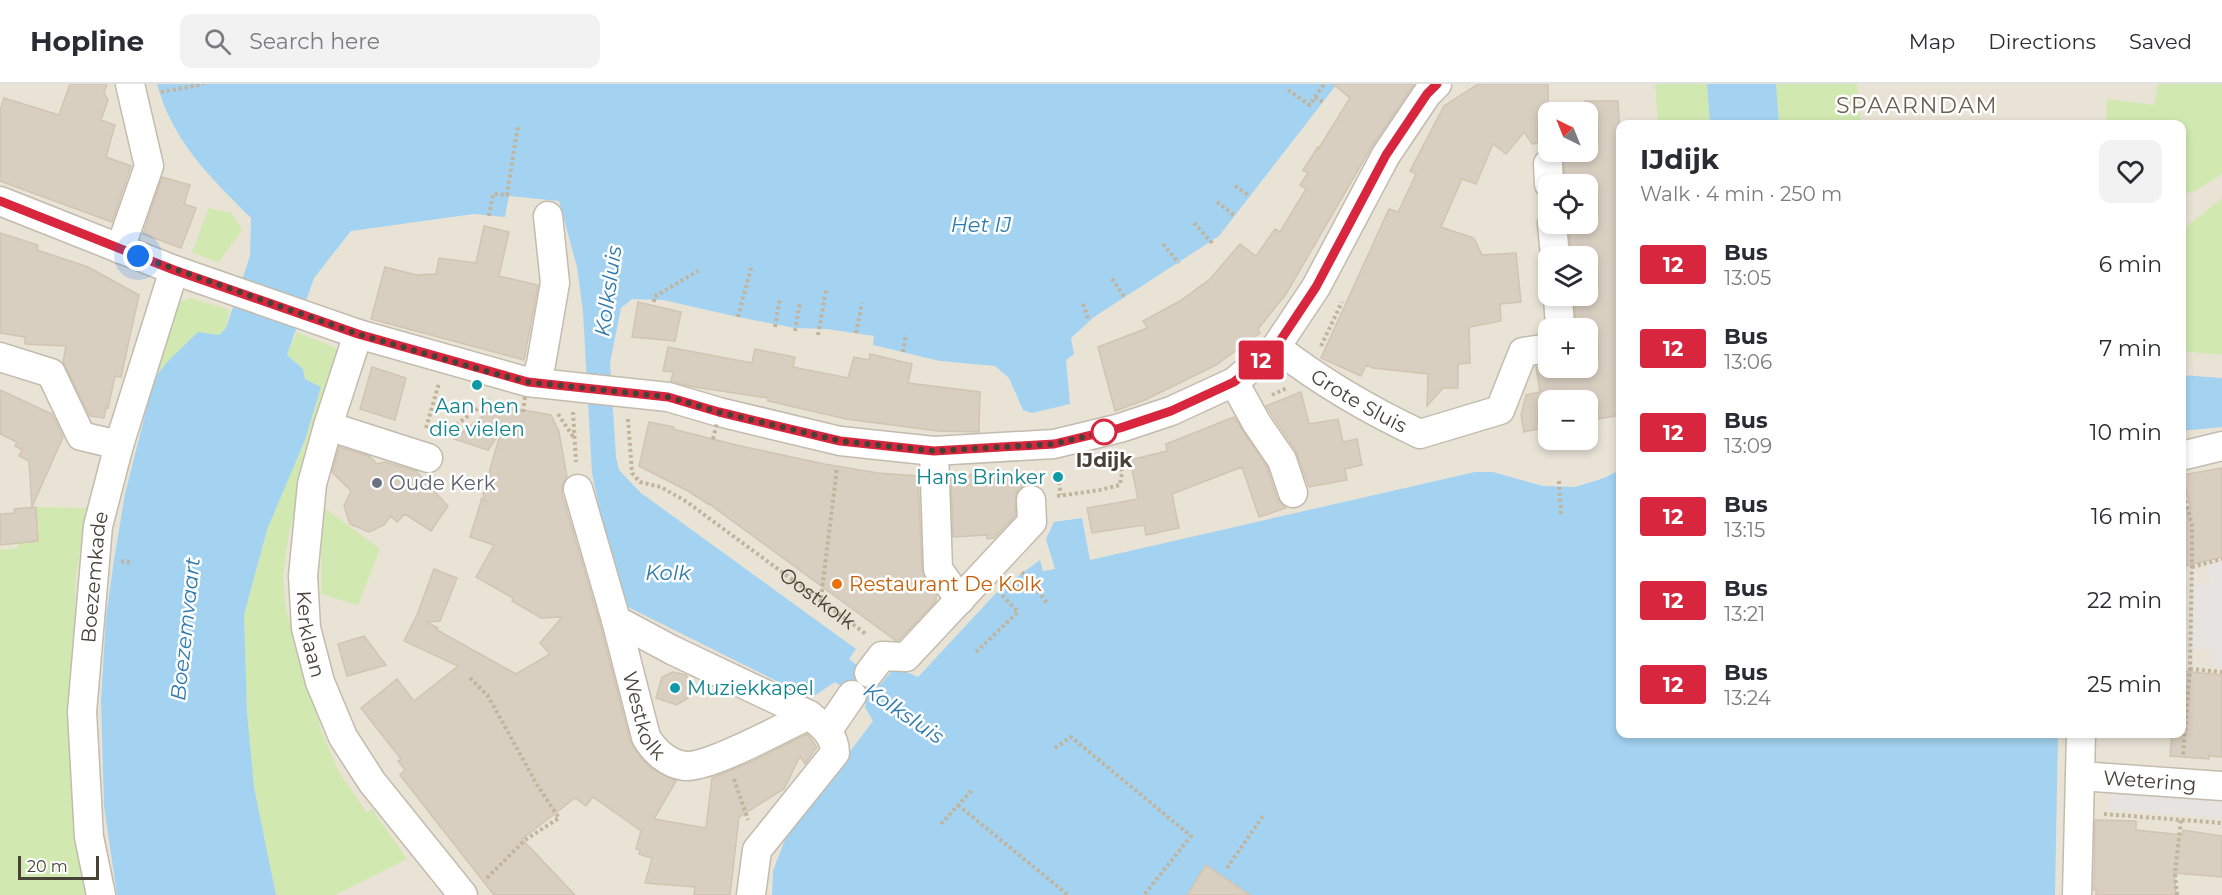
<!DOCTYPE html>
<html lang="en">
<head>
<meta charset="utf-8">
<style>
	body { margin:0; font-family:Montserrat,sans-serif; background:#f2f2f3; color:#2b2b33; height:100vh; display:flex; flex-direction:column; font-size:22px; white-space:nowrap }
	* { box-sizing:border-box; margin:0 }
	p { font-size:20px; color:#7c7c81 }
	.icon { flex:none; width:33px; height:33px; fill:none; stroke:currentColor; stroke-width:2; stroke-linecap:round; stroke-linejoin:round }
	.map { position:relative; flex:1; overflow:hidden }
	.panel { position:absolute; left:1616px; top:36px; width:570px; height:618px; display:flex; flex-direction:column; background:#fff; border-radius:12px; box-shadow:0 3px 9px #0003 }
	.panel>* { flex:none }
	.badge { padding:0 12px; border-radius:4px; font-size:21px; line-height:39px }
	.needle { width:39px; rotate:317deg }
	.buttons { position:absolute; left:1538px; top:18px; display:grid; gap:12px }
	.buttons a { display:grid; place-items:center; width:60px; height:60px; border-radius:12px; background:#fff; box-shadow:0 3px 9px #0003; font-size:30px }
	.scale { position:absolute; left:18px; bottom:15px; width:81px; box-sizing:border-box; padding-left:6px; border:3px solid #484137; border-top:0; font-size:16px; line-height:21px; white-space:nowrap; color:#484137; -webkit-text-stroke:4px #fff; paint-order:stroke }
	.you { position:absolute; width:30px; height:30px; margin:-15px; border:4px solid #fff; border-radius:50%; background:#1a73e8; box-shadow:0 0 0 9px #1a73e833 }
	.map>.badge { position:absolute; translate:-50% -50%; box-shadow:0 0 0 3px #fff }
	.round { display:grid; place-items:center; flex:none; width:63px; height:63px; border-radius:12px; background:#f2f2f3 }
	.overview { display:flex; align-items:center; justify-content:space-between; height:102px; padding:0 24px }
	h1 { font-size:28px; font-weight:700; line-height:45px }
	ul { padding:0; list-style:none }
	li { display:flex; align-items:center; gap:18px; height:84px; padding:0 24px }
	li div { flex:1 }
	li b { display:block; font-size:22px }
	li em { font-style:normal }
	li .badge { min-width:66px; font-weight:700; text-align:center }
	header { display:flex; align-items:center; gap:36px; box-sizing:border-box; height:84px; padding:0 30px; background:#fff; border-bottom:2px solid #e1e1e2 }
	header strong { font-size:28px }
	nav { display:flex; gap:33px; margin-inline-start:auto; font-size:21px }
	.search { width:420px; height:54px; background:#f2f2f3; display:flex; align-items:center; gap:15px; box-sizing:border-box; padding:0 21px; border-radius:12px; color:#7c7c81; font-size:22px }
	.map>svg:first-child { display:block }
	.residential { fill:#e9e3d6; fill-rule:evenodd }
	.green { fill:#d1e9b1 }
	.parking { fill:#e6e3e0 }
	.water { fill:#a4d3f2 }
	.building { fill:#d9cfc1; stroke:#d1c4b1; stroke-width:1.5 }
	.lines { fill:none; stroke-linecap:round; stroke-linejoin:round }
	.minor-casing { stroke:#c3bbae; stroke-width:31 }
	.path { stroke:#c2b49c; stroke-width:4; stroke-dasharray:3 3; stroke-linecap:butt }
	.minor { stroke:#fff; stroke-width:28 }
	.path-bridge { stroke:#c2b49c; stroke-width:4; stroke-dasharray:3 3; stroke-linecap:butt }
	.line-casing { stroke:#fff; stroke-width:14 }
	.line { stroke:#d7263d; stroke-width:9 }
	.walk { stroke:#484137; stroke-width:6; stroke-dasharray:0 10.8 }
	.culture-dot { fill:#0f9aa8; stroke:#fff; stroke-width:2 }
	.stop-dot { fill:#fff; stroke:#d7263d; stroke-width:3 }
	.worship-dot { fill:#6b7280; stroke:#fff; stroke-width:2 }
	.food-dot { fill:#e8710a; stroke:#fff; stroke-width:2 }
	.labels { text-anchor:middle; dominant-baseline:central; stroke-width:5; stroke-linejoin:round; paint-order:stroke }
	.street-label { font-size:20px; fill:#484137; stroke:#fff }
	.culture-label { font-size:20px; fill:#0d838f; stroke:#fff }
	.stop-label { font-size:20px; font-weight:bold; fill:#484137; stroke:#fff }
	.worship-label { font-size:20px; fill:#5b616d; stroke:#fff; text-anchor:start }
	.food-label { font-size:20px; fill:#c56008; stroke:#fff; text-anchor:start }
	.water-label { font-size:21px; font-style:italic; fill:#2c7aaf; stroke:#fff }
	.quarter-label { font-size:22px; letter-spacing:1.5px; fill:#6b5f4e; stroke:#fff }
</style>
</head>
<body>
<header>
<strong>Hopline</strong>
<div class="search"><svg class="icon" aria-label="search" viewBox="0 0 24 24"><circle cx="10" cy="10" r="6"/><path d="M15 15l6 6"/></svg>Search here</div>
<nav><a>Map</a><a>Directions</a><a>Saved</a></nav>
</header>
<div class="map">
<svg width="2222" height="811" viewBox="0 0 2222 811">
	<rect width="100%" height="100%" fill="#f5f1e9"/>
	<path class="residential" d="M0,0H2222V811H2007L2020,650H2181V40H1620V448L1514,811H3L0,806ZM1548,28H1587V68H1548ZM1548,100H1587V140H1548ZM1548,172H1587V212H1548ZM1548,244H1587V284H1548ZM1548,316H1587V356H1548Z"/>
	<path class="green" d="M1655,0H1707L1710,40H1658Z
		M1776,0H1857L1861,40H1779Z
		M2158,0H2222V90L2195,107L2181,110V40L2106,39L2107,15L2154,21Z
		M2222,114V271L2181,267V147Z
		M209,124L232,129L242,147L218,179L192,168Z
		M191,214L230,226L226,244L219,251L198,248L167,278L154,295L175,220Z
		M297,248L336,264L341,283L308,376L289,449L283,495L286,525L321,646L339,688L367,729L372,725L407,775L335,811H276L254,703L247,628L244,531L267,446L305,356L321,303L305,295L303,285L287,271Z
		M322,422L380,465L358,521L321,510Z
		M36,423L88,424L76,491L72,625L90,811H0V466L18,464V459L39,446Z"/>
	<path class="parking" d="M2222,477V584L2212,583L2213,566L2191,565L2193,501L2210,499L2207,481Z
		M2109,707L2222,715V734L2108,726Z"/>
	<path class="water" d="M157,0H1337L1219,152L1094,233L1071,254L1074,270L1066,276L1070,320L1032,329L1023,326L1009,294L995,282L940,277L873,261L874,252L827,245L795,244L738,233L663,216L632,215L621,224L610,279L616,373L619,386L641,409L856,565L849,575L881,600L895,583L918,593L997,508L1040,476L1043,487L1055,485L1046,455L1054,438L1082,434L1090,476L1475,388H1493L1543,402L1575,403L1604,394L1620,386V650H2058L2055,811H772L773,787L786,753L873,637L865,623L866,620L835,598L811,614L626,522L603,444L592,389L583,228L577,183L559,117L509,112L505,133L474,130L351,147L314,194L287,271L303,285L305,295L321,303L305,356L267,446L244,531L247,628L254,703L276,811H117L104,722L101,617L106,533L114,476L125,410L154,295L167,278L198,248L219,251L226,244L250,172L251,134C209,92 173,58 157,0Z
		M1707,0H1776L1779,40H1710Z
		M2181,291L2222,294V343L2181,347Z"/>
	<path class="building" d="M70,0H107L104,9L108,16L101,36L115,41L106,73L131,82L112,138L0,97V26L4,14L59,31Z
		M1333,0H1414L1372,62L1286,210L1258,245L1260,249L1216,281L1145,316L1115,327L1098,263L1147,244L1143,237L1180,217L1210,195L1240,160L1256,172L1275,145L1280,148L1306,105L1300,101L1308,89L1303,86L1318,63L1319,64L1350,14Z
		M1478,0H1548V58L1532,60L1524,48L1506,70L1493,60L1476,100L1462,95L1441,143L1474,154L1482,171L1516,169L1521,218L1500,220L1501,237L1469,243L1470,279L1458,280V304H1443L1427,322L1428,290L1373,284L1366,281L1361,292L1321,274L1389,125L1398,128L1416,90L1410,87L1444,22Z
		M1585,17H1618L1620,52V331L1587,337V316H1548V343L1524,348L1521,331L1526,311L1540,308L1536,283L1548,281V284H1587V244H1576L1575,212H1593L1591,168L1571,169L1569,140H1587V94L1565,95L1564,79L1559,68H1587V50H1595Z
		M162,93L190,101L184,120L196,124L181,164L143,150Z
		M484,142L509,148L499,192L538,201L524,276L371,235L385,183L416,191L436,190L439,174L476,179Z
		M0,149L38,161L37,166L88,183L139,211L121,293L115,292L108,324L106,323L104,334L90,332L63,278L66,262L25,260V253L0,249Z
		M638,218L681,228L675,257L632,253Z
		M668,263L752,279L755,265L795,273L793,283L848,294L854,273L869,276L870,270L912,280L908,299L980,308L979,348L938,347L846,335L768,317V314L688,302L671,297L673,288L663,287Z
		M372,283L406,294L395,336L360,325Z
		M0,306L52,330L63,353L32,423L29,377L19,372L22,366L15,362L17,358L0,350Z
		M1301,308L1309,340L1338,335L1343,358L1357,355L1362,381L1345,385L1347,396L1309,403L1296,367L1266,322Z
		M496,321L551,331L559,348L567,393L562,401V410L600,540L630,657L640,673L651,684L676,697L654,735L706,744L712,694L753,677L807,650L817,663L805,680L800,672L784,705L739,733L730,811H694L695,803L645,799L652,774L639,770L640,766L636,765L641,747L593,713L586,722L575,714L522,755L575,811H494L400,691L405,686L398,677L401,675L361,624L397,595L414,617L458,582L404,557L417,531L434,485L457,494L440,537L427,538L438,544L437,546L516,590L550,570L540,559L562,533L541,534L512,517L513,514L476,493L494,461L470,453L482,414L486,417L483,410L501,347L488,366L454,355Z
		M1234,333L1267,383L1277,414L1286,424L1259,433L1242,383L1172,410L1179,444L1146,451L1144,441L1092,449L1087,424L1138,415L1130,376L1167,367L1166,360Z
		M649,338L674,343L673,345L736,361L824,380L878,389L918,392L922,486L925,495L936,510V517L899,556H895L708,419V420L688,407L639,382Z
		M339,363L369,372L377,380L385,378L416,387L448,422L431,447L405,430L397,438L391,432L384,441L369,448L350,440L344,422L351,407L332,388Z
		M2222,384V473L2181,483V426L2191,424L2182,391Z
		M1022,389L1023,402L1016,409L1015,432L994,454L987,455V451L953,453L951,391Z
		M36,423L38,457L0,461V430L15,429L14,425Z
		M364,552L386,581L347,592L338,560Z
		M2181,587L2222,591V673L2209,672V675L2170,672L2172,650H2181Z
		M673,588L686,591L692,602L688,614L677,621L656,614L662,593Z
		M2095,736L2136,737V746L2183,751V746L2222,752V793L2174,789L2176,811H2096V806H2094Z
		M1206,781L1250,811H1187Z"/>
	<g class="lines">
		<defs>
			<g id="minor">
				<path d="M1548,80L1549,100"/>
				<path d="M0,117L174,186L358,250L528,298L668,313L719,328L840,357L934,367L1054,360L1120,344L1171,327L1234,298L1276,263L1316,203L1386,71L1427,10L1437,0"/>
				<path d="M1552,140L1555,172"/>
				<path d="M120,165L149,82L130,0"/>
				<path d="M1558,212L1560,244"/>
				<path id="s2" d="M358,250L328,342L312,400L303,492L306,544L320,598L343,653L372,698L463,811"/>
				<path id="s3" d="M1276,263C1321,298 1369,326 1420,350L1500,326L1523,268L1548,264"/>
				<path d="M0,273L51,289L81,352L119,361"/>
				<path d="M1234,298L1256,338L1282,376L1293,409"/>
				<path d="M535,299L541,280L555,199L548,132"/>
				<path d="M328,342L428,374"/>
				<path d="M934,367L938,485L960,516"/>
				<path d="M2181,372L2222,362"/>
				<path id="s4" d="M578,405L616,536L646,653C654,667 668,680 685,682C710,684 783,643 809,631"/>
				<path d="M616,536L672,566L809,631C822,641 835,651 835,669L757,766L751,811"/>
				<path d="M869,589L882,572L906,573L1032,438L1031,416"/>
				<path d="M828,646L852,611"/>
				<path id="s5" d="M2080,692L2222,702"/>
				<path id="s6" d="M101,811L89,753L82,628L98,442L119,361L174,186"/>
				<path d="M2077,811L2081,650"/>
			</g>
		</defs>
		<use href="#minor" class="minor-casing"/>
		<g class="path">
			<path d="M1288,6L1310,21L1315,13L1323,18"/>
			<path d="M161,8L204,0"/>
			<path d="M1315,13L1324,0"/>
			<path d="M1235,102L1250,112"/>
			<path d="M1217,118L1235,132"/>
			<path d="M489,132L493,110L507,111L518,41"/>
			<path d="M1194,139L1214,161"/>
			<path d="M1163,160L1179,179"/>
			<path d="M1112,195L1125,214"/>
			<path d="M654,218V213L698,187"/>
			<path d="M1083,220L1089,237"/>
			<path d="M738,233L751,184"/>
			<path d="M775,243L780,214"/>
			<path d="M795,247L800,218"/>
			<path d="M856,249L862,219"/>
			<path d="M818,251L826,206"/>
			<path d="M1321,262L1342,218"/>
			<path d="M903,268L906,250"/>
			<path d="M1272,311L1287,304"/>
			<path d="M573,328L576,378"/>
			<path d="M558,330L574,354"/>
			<path id="s1" d="M628,335L632,389L640,398L661,403L687,418L866,550"/>
			<path d="M426,344L439,299"/>
			<path d="M444,354L451,345L490,315"/>
			<path d="M1057,386L1061,411"/>
			<path d="M1559,397L1561,432"/>
			<path d="M2181,399L2192,441V483L2190,585L2183,672"/>
			<path d="M1057,412L1100,406L1120,401L1122,388L1118,371"/>
			<path d="M121,477L133,479"/>
			<path d="M2192,483L2222,475"/>
			<path d="M1022,488L1048,520"/>
			<path d="M821,514L837,384"/>
			<path d="M976,568L1018,528L1000,509"/>
			<path d="M2190,585L2222,588"/>
			<path d="M470,594L488,612L536,699L559,734L525,756L485,796"/>
			<path d="M1055,664L1071,653L1191,752L1144,811"/>
			<path d="M734,695L748,736"/>
			<path d="M958,721L1068,811"/>
			<path d="M2104,730L2222,739"/>
			<path d="M941,740L973,705"/>
			<path d="M1227,784L1263,732"/>
			<path d="M2177,811L2175,789L2181,736"/>
		</g>
		<use href="#minor" class="minor"/>
		<path class="path-bridge" d="M523,328L525,313
			M713,355L717,339"/>
	</g>
	<g class="lines">
		<defs>
			<path id="line" d="M0,117L174,186L358,250L528,298L668,313L719,328L840,357L934,367L1054,360L1120,344L1171,327L1234,298L1276,263L1316,203L1386,71L1427,10L1437,0"/>
		</defs>
		<use href="#line" class="line-casing"/>
		<use href="#line" class="line"/>
		<path class="walk" d="M138,172L358,250L482,286L528,298L668,313L719,328L840,357L934,367L1054,360L1112,346L1104,348"/>
	</g>
	<g class="culture-dot">
		<circle cx="477" cy="301" r="6"/>
		<circle cx="1058" cy="393" r="6"/>
		<circle cx="675" cy="604" r="6"/>
	</g>
	<circle class="stop-dot" cx="1104" cy="348" r="12"/>
	<circle class="worship-dot" cx="377" cy="399" r="6"/>
	<circle class="food-dot" cx="837" cy="500" r="6"/>
	<g class="labels">
		<g class="street-label">
			<text stroke="none"><textPath href="#s3" startOffset="99">Grote Sluis</textPath></text>
			<text stroke="none"><textPath href="#s6" startOffset="320">Boezemkade</textPath></text>
			<text stroke="none"><textPath href="#s1" startOffset="280">Oostkolk</textPath></text>
			<text stroke="none"><textPath href="#s2" startOffset="308">Kerklaan</textPath></text>
			<text stroke="none"><textPath href="#s4" startOffset="236">Westkolk</textPath></text>
			<text stroke="none"><textPath href="#s5" startOffset="70">Wetering</textPath></text>
		</g>
		<g class="culture-label">
			<text x="477" y="322">Aan hen<tspan x="477" dy="23">die vielen</tspan></text>
			<text x="1046" y="393" text-anchor="end">Hans Brinker</text>
			<text x="687" y="604" text-anchor="start">Muziekkapel</text>
		</g>
		<g class="stop-label">
			<text x="1104" y="376">IJdijk</text>
		</g>
		<g class="worship-label">
			<text x="389" y="399">Oude Kerk</text>
		</g>
		<g class="food-label">
			<text x="849" y="500">Restaurant De Kolk</text>
		</g>
		<g class="water-label">
			<text x="981" y="140">Het IJ</text>
			<text transform="translate(608 207) rotate(-82)">Kolksluis</text>
			<text x="668" y="488">Kolk</text>
			<text transform="translate(185 545) rotate(-84)">Boezemvaart</text>
			<text transform="translate(904 629) rotate(34)">Kolksluis</text>
		</g>
		<g class="quarter-label">
			<text x="1917" y="21">SPAARNDAM</text>
		</g>
	</g>
</svg>
<div class="buttons">
<a><svg class="needle" viewBox="-14 -14 28 28"><path d="M0-13l5 13h-10z" fill="#e53935"/><path d="M0 13l5-13h-10z" fill="#7c7c81"/></svg></a>
<a><svg class="icon" aria-label="locate" viewBox="0 0 24 24"><circle cx="12" cy="12" r="6"/><path d="M12 2v4M12 18v4M2 12h4M18 12h4"/></svg></a>
<a><svg class="icon" aria-label="layers" viewBox="0 0 24 24"><path d="M12 4l9 5-9 5-9-5zM3 14l9 5 9-5"/></svg></a>
<a>+</a>
<a>−</a>
</div>
<div class="scale">20 m</div>
<div class="you" style="left:138px;top:172px"></div>
<b class="badge" style="left:1261px;top:276px;background:#d7263d;color:#fff">12</b>
<section class="panel">
<div class="overview"><div><h1>IJdijk</h1><p>Walk · 4 min · 250 m</p></div><a class="round"><svg class="icon" aria-label="heart" viewBox="0 0 24 24"><path d="M12 20l-8-8c-3-5 5-10 8-4 3-6 11-1 8 4z"/></svg></a></div>
<ul>
<li><span class="badge" style="background:#d7263d;color:#fff">12</span><div><b>Bus</b><p>13:05</p></div><em>6 min</em></li>
<li><span class="badge" style="background:#d7263d;color:#fff">12</span><div><b>Bus</b><p>13:06</p></div><em>7 min</em></li>
<li><span class="badge" style="background:#d7263d;color:#fff">12</span><div><b>Bus</b><p>13:09</p></div><em>10 min</em></li>
<li><span class="badge" style="background:#d7263d;color:#fff">12</span><div><b>Bus</b><p>13:15</p></div><em>16 min</em></li>
<li><span class="badge" style="background:#d7263d;color:#fff">12</span><div><b>Bus</b><p>13:21</p></div><em>22 min</em></li>
<li><span class="badge" style="background:#d7263d;color:#fff">12</span><div><b>Bus</b><p>13:24</p></div><em>25 min</em></li>
</ul>
</section>
</div>
</body>
</html>
